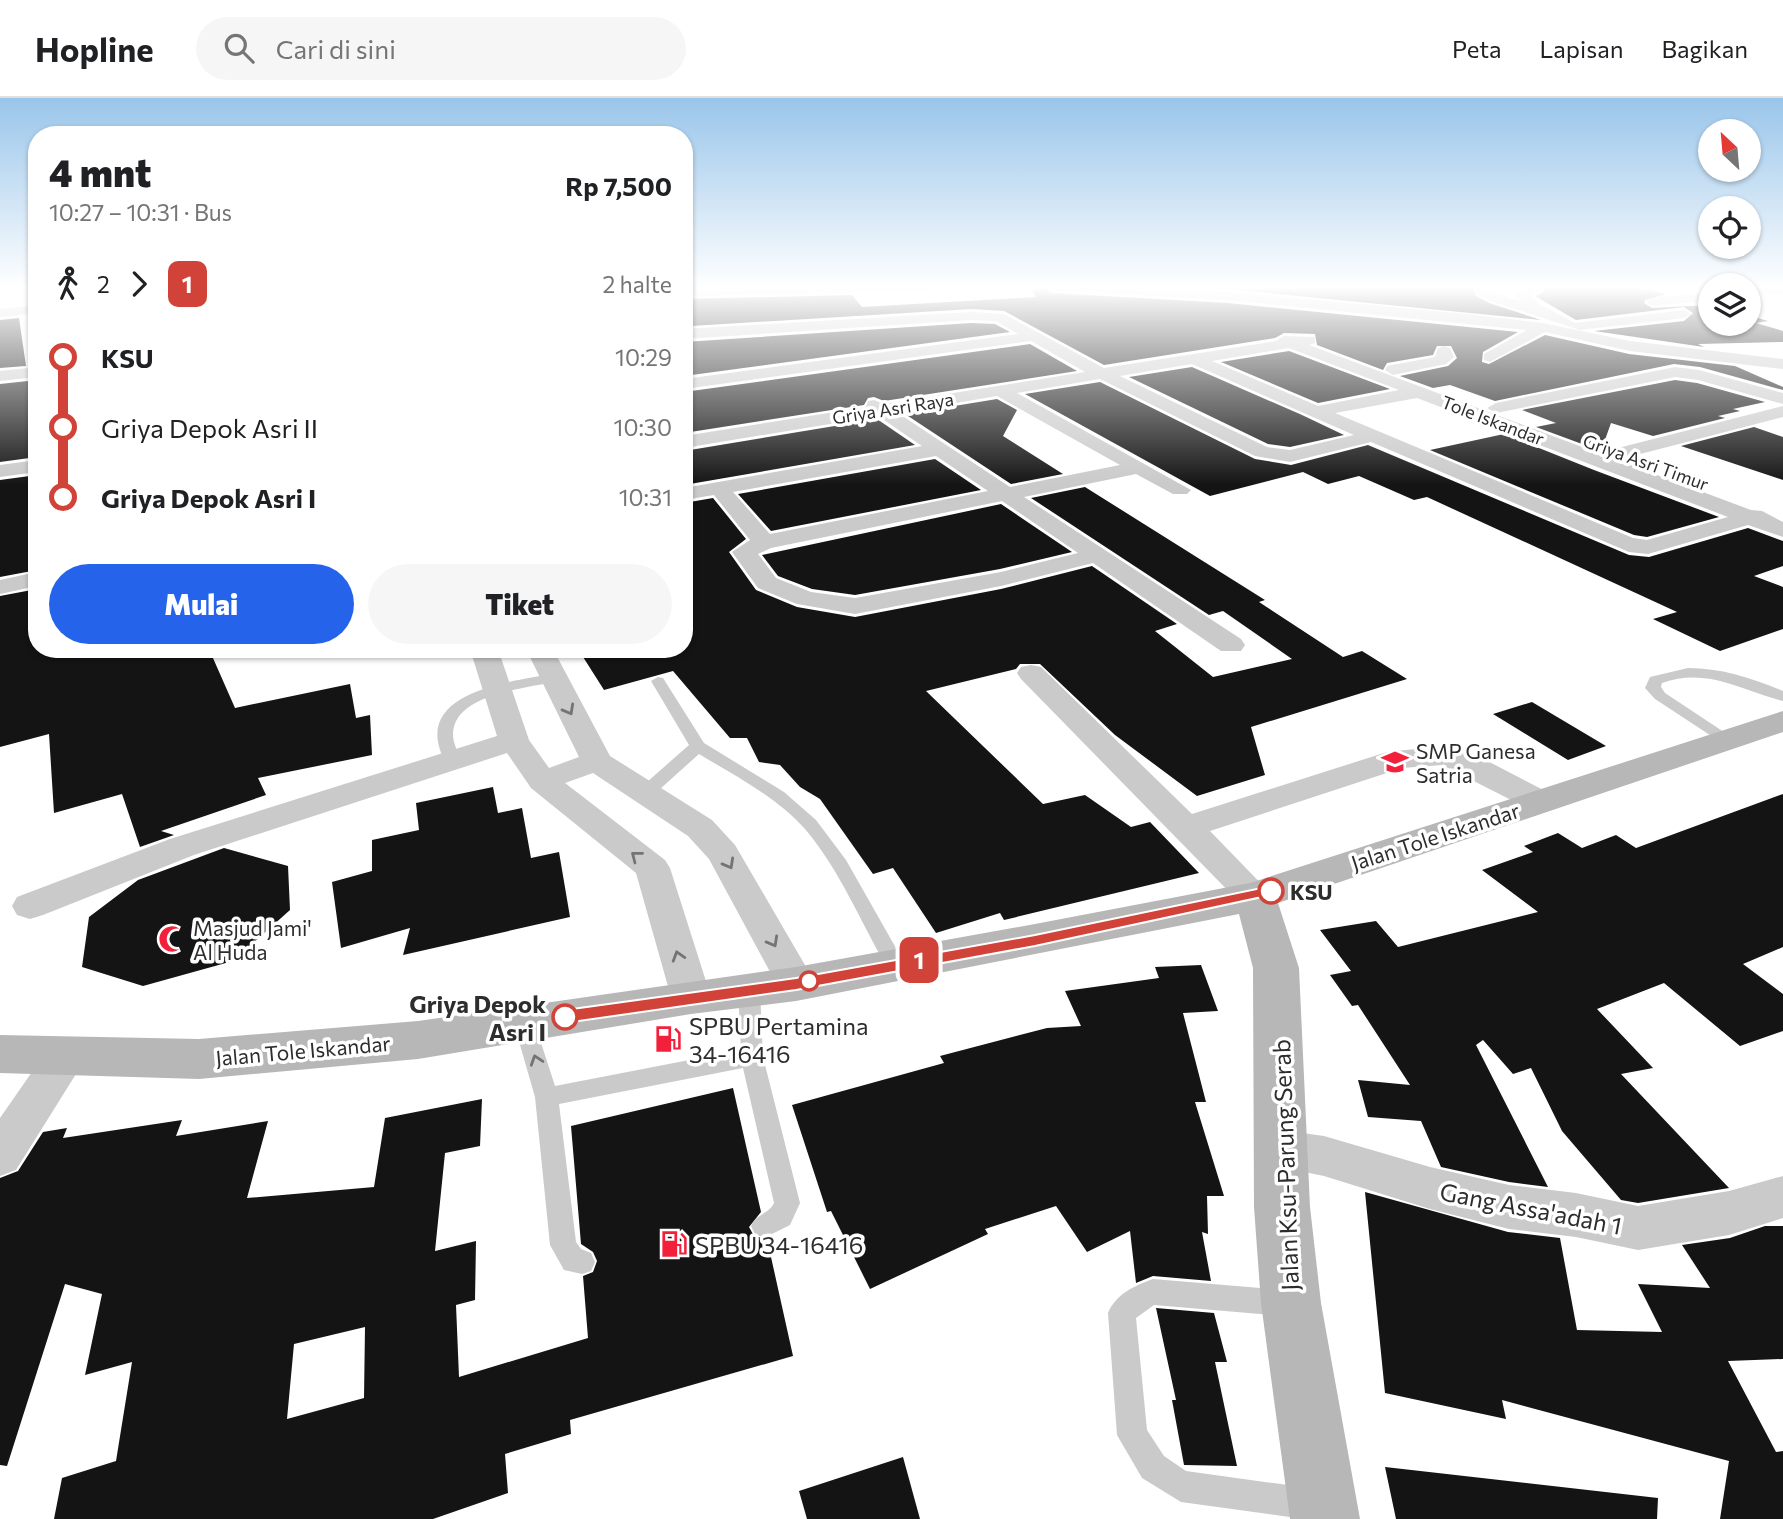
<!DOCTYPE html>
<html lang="id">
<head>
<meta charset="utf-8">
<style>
	body { margin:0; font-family:Commissioner,sans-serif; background:#f6f6f6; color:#202124; height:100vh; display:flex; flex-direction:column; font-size:26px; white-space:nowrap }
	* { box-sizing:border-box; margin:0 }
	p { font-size:23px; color:#757577 }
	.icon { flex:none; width:38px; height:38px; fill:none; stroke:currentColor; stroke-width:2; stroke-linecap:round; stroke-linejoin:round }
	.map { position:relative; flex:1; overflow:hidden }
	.sheet { position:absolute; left:28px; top:28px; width:665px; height:532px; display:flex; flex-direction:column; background:#fff; border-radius:28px; box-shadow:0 2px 5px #0004 }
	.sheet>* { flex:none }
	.badge { padding:0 14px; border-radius:10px; font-size:24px; line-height:46px }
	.needle { width:46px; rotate:334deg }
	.fabs { position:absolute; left:1698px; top:21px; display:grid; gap:14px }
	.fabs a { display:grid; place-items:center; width:63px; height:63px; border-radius:50%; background:#fff; box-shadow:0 2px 5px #0004; font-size:35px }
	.map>.badge { position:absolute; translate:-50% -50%; box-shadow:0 0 0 4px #fff }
	.legs { display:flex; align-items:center; gap:10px; height:77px; padding:0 21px; font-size:23px }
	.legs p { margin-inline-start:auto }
	.headline { display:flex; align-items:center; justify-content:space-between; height:119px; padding:0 21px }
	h1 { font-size:38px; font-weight:800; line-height:52px }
	.primary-button { display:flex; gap:14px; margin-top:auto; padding:14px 21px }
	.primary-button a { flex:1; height:80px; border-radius:42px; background:#2563eb; color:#fff; font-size:28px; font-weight:800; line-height:80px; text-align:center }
	.primary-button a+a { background:#f6f6f6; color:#202124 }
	ul { padding:0 21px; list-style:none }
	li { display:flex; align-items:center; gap:24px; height:70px; font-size:26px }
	li i { display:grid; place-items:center; width:10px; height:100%; margin:0 9px; background:currentColor }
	li i::after { content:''; width:18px; height:18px; margin:-9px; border:5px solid; border-radius:50%; background:#fff }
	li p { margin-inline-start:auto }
	li:first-child i { background:linear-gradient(#0000 50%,currentColor 0) }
	li:last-child i { background:linear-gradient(currentColor 50%,#0000 0) }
	header { display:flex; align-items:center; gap:42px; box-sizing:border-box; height:98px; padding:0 35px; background:#fff; border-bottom:2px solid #e0e0e0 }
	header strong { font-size:33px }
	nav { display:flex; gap:38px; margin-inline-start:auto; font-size:24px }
	.search { width:490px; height:63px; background:#f6f6f6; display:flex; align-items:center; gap:18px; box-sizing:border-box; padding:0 24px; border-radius:38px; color:#757577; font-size:26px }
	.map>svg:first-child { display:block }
	.building { fill:#141414; fill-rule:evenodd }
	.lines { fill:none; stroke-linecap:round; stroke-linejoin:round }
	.lane { fill:#cacaca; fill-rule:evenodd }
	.street { fill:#cacaca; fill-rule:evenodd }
	.secondary { fill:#b7b7b7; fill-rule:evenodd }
	.oneway { stroke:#747474 }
	.line-1 { fill:#d14338; stroke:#fff; stroke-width:2 }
	.stop-1-dot { fill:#fff; stroke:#d14338; stroke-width:3.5 }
	.labels { text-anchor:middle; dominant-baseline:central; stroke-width:7; stroke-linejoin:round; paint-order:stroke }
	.far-street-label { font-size:18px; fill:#2d2d2d; stroke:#fff }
	.poi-label { font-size:21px; fill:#2d2d2d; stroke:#fff; text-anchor:start }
	.street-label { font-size:21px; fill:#2d2d2d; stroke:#fff }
	.stop-label { font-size:21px; font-weight:bold; fill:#2d2d2d; stroke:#fff; text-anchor:start }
	.near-stop-label { font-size:24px; font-weight:bold; fill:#2d2d2d; stroke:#fff; text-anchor:end }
	.near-poi-label { font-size:24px; fill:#2d2d2d; stroke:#fff; text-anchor:start }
	.near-street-label { font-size:24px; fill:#2d2d2d; stroke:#fff }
</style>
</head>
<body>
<header>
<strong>Hopline</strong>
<div class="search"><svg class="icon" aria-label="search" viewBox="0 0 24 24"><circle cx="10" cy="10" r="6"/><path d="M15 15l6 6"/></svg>Cari di sini</div>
<nav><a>Peta</a><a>Lapisan</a><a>Bagikan</a></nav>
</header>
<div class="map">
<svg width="1783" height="1421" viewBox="0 0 1783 1421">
	<rect width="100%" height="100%" fill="#fff"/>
	<path class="building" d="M1029,188H1043L1052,195L1228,205L1518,234L1483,254L1482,264L1489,266L1545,237L1629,256L1735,268L1783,289V292L1700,269L1674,266L1495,303L1450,287L1433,290L1400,278L1448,268L1457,260L1451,248H1437L1433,257L1387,265L1383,272L1317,247L1315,236L1284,235L1275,240L1104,267L1004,213L971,211L691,228L684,222V201L852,197L862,209L1036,199Z
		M1157,188H1472L1476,198L1489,205L1541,222L1228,191Z
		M1544,188H1633L1666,196L1645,202L1644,205L1652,210L1710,207V226H1748V217L1768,223L1756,225L1783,233V244L1698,246L1704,249L1594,233L1684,223L1693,215L1684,209L1576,222L1535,198L1543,195Z
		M19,220L26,268L0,270V222Z
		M971,225L995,226L1010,234L684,278V244Z
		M1030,246L1077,273L884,303L874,299L868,300L864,307L684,335V294Z
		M1289,253L1390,291L1318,305L1221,264Z
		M1192,269L1302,317L1344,337L1290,349L1268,346L1129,279Z
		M1675,282L1697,285L1765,304L1733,311L1740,313L1718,318L1725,320L1653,338L1611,325L1601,353L1536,329L1556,325L1522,312Z
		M28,283L37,359L0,364V286Z
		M1100,284L1255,361L1291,367L1368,347L1629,457L1649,459L1748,430L1783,443V468L1754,478L1783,489V531L1720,553L1653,521L1677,514L1427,399L1414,402L1359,378L1328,386L1303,374L1210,398L1025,296Z
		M997,301L1017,312L1003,338L1063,376L1011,386L905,316Z
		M877,321L915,347L684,387V353Z
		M1754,329L1783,339V382L1681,348Z
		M1504,336L1594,372L1719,419L1647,439L1634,437L1430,352Z
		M935,361L981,392L771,433L738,396Z
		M37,377V472L0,479V382Z
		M1085,389L1265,502L1259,504L1343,559L1362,553L1407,581L1251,629L1265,677L1197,698L1115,637L1040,566H1020L1016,571L926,593L1043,706L1085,697L1131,729L1150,724L1199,775L1004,822L1000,815L936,835L893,770L873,776L820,701L800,689L780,667L759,664L747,640H730L673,573L604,592L578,551H684V405L713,400L746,441L729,454L756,492L797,509L855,519L1001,491L1092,468L1177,526L1155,533L1213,579L1292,561L1223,513L1209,517L1031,400Z
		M1001,406L1072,454L1000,471L855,497L812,491L778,478L762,457Z
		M37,491V551H209L235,610L350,586L356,620L370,617L372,657L258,680L266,697L161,733L174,737L140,749L122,696L54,715L49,636L0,649V498Z
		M1532,604L1606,648L1568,662L1493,616Z
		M493,689L498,715L522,710L531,760L559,754L570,819L403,857L410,830L341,850L332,784L372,773V742L419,732L416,705Z
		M1783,696V849L1743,866L1783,896V933L1740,948L1664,885L1597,911L1653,970L1621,976L1729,1090L1638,1105L1621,1102L1562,1033L1531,970L1513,976L1483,942L1476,947L1548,1089L1509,1084L1441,1069L1421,1023L1368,1019L1358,982L1410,987L1358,907L1352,908L1330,877L1351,873L1320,832L1376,823L1398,849L1538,814L1482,772L1533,754L1524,748L1558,735L1582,750L1616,737L1636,750Z
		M224,750L288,768L290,812L233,863L143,888L82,869L89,819L138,782Z
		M1201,867L1218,913L1183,915L1206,1004H1195L1224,1098H1207L1208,1136L1202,1134L1211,1183L1153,1178L1136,1185L1130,1133L1087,1154L1056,1108L985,1131L988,1136L870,1191L831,1113L827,1114L792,1007L944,965L940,958L1047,930L1081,928L1065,893L1159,880L1155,869Z
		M733,990L761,1114L749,1129L754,1138L767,1141L793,1258L570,1322L571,1336L505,1356L508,1395L433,1421H54L62,1380L116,1363L132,1264L85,1277L102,1196L65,1186L7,1368L0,1367V1080L18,1073L43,1034L67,1030L63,1040L182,1022L176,1038L268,1023L247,1100L374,1089L385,1020L482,1001L480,1048L445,1055L435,1153L476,1143L475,1202L456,1207L459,1279L588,1240L583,1178L593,1174L597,1163L593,1154L581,1146L571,1028ZM365,1229L364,1300L287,1321L294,1246Z
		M1365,1094L1508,1134L1560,1140L1577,1232L1662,1234L1638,1186L1710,1190L1682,1147L1730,1140L1765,1128H1783V1261L1728,1263L1776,1354L1783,1353V1421H1720L1729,1363L1502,1302L1506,1321L1385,1295Z
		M1156,1210L1214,1215L1227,1264H1215L1237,1368L1184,1367L1172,1302H1176Z
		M903,1359L920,1421H807L799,1393Z
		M1385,1369L1658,1400L1657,1421H1396Z"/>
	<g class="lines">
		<path class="lane" d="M1688,570C1721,570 1752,580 1783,593V603C1740,592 1707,569 1662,585L1661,589L1665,595L1736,642L1728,647L1722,645L1655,601L1645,590L1650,579Z
			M552,576L559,580L557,583C527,591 453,595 453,637C453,646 459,655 461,663L453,668L447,667C406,596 506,584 552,576Z
			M658,579L663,580L704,645L784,694L816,722L846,762L905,866L902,871H888C861,825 840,772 805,731C777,699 735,678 699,656L650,700H638L635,696L638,692L689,647L651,583Z
			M749,884L756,886L760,892L763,959L800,1105L790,1127L764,1140L755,1136L751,1128C756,1116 769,1116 774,1105L743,970L559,1006L576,1144L581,1151L591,1155L595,1164L591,1173L582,1176L564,1172L550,1147L535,999L514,926L517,920L525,918L533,920L555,988L741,952L738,892L742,886Z
			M1153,1181L1285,1192L1295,1196L1299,1205L1295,1214L1285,1218L1154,1207L1136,1220L1147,1332L1164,1358L1186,1373L1309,1390L1320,1395L1325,1406L1320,1417L1304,1421L1181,1404L1142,1380L1117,1337L1108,1215C1116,1196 1134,1188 1153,1181Z"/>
		<path class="street" d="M790,188H961L954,192L684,198V190Z
			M1045,188H1116L1228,194L1467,216L1543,225L1630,243L1783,261V271L1630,253L1545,234L1490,264L1484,262V256L1527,232L1228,202L1052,192Z
			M1474,188L1497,189L1496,195L1522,204L1514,196L1523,190L1522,188H1541V193L1530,197L1541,207L1575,225L1684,212L1691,216L1684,220L1580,232L1490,203L1477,196Z
			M1783,188V195L1748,198V190Z
			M1710,194V202L1653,208L1646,204L1653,200Z
			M37,207V215L0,219V211Z
			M971,214L1004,216L1104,270L1276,243L1284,238L1315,239V245L1309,247L1751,412L1762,413L1783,424V439L1748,427L1648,456L1629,454L1371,344L1290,364L1255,358L1100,281L1017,295L1191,392L1187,396H1173L1136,376L1024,399L1241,541L1245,547L1241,553H1221L1093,465L1001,488L855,516L797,506L758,490L732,454L750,442L714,397L684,402V390L922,348L878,318L684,350V338L866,309L868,303L874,302L884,306L1085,274L1031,243L684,291V281L1018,236L996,223L971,222L684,241V231ZM1289,250L1399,292L1318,308L1212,263ZM1192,266L1354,337L1290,352L1267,349L1120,278ZM997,298L1120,367L1010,389L898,315ZM1417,300L1728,419L1647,442L1633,440L1335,315ZM936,358L988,393L770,436L733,394ZM1002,403L1078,455L1001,474L855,500L811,494L776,480L758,456L771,450Z
			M1444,248L1450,250L1454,259L1446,266L1393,277L1385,272L1387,268L1435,259L1438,250Z
			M37,269V279L0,283V273Z
			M1675,269L1699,272L1783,295V306L1698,282L1675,279L1496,315L1487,310L1496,305Z
			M1783,308V319L1621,361L1611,355L1614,351Z
			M37,362V374L0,379V367Z
			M37,474V488L0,496V482Z
			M470,551H498L529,642L549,670L579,659L526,551H553L610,658L712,722L735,747L816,886L810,896L796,901L782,896L709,761L688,738L593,675L565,685L665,762L670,770L711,899L705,910L691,914L677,910L671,899L636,775L531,690L507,655L194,757L43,817L30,821L17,817L12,808L17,799L170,741L497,638Z
			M1031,567L1041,569L1192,716L1387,654L1444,648L1474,656L1551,696L1555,703L1551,710L1539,713L1527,710L1442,667L1402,670L1210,733L1273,798L1268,807L1255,810L1242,807L1021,581L1017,575L1021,569Z
			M65,943L80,948L86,960L16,1072L0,1078V1020L50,948Z
			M1281,1032L1324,1038L1430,1069L1509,1087L1576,1095L1638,1108L1729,1093L1783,1078V1120L1729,1137L1638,1152L1576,1139L1509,1131L1430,1111L1324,1078L1265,1066L1258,1052L1265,1038Z"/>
		<path class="secondary" d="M1783,613V634L1278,805L1299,870L1310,1109L1321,1205L1360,1421H1290L1261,1205L1254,1109L1253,870L1239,816L796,903L691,916L418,961L199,981L0,975V937L199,941L418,923L796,869L1035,826L1250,785Z"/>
	</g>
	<defs><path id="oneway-chevron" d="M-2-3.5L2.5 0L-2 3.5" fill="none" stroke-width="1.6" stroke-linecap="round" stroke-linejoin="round" transform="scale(1.75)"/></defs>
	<g class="oneway">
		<use href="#oneway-chevron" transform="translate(569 612) rotate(61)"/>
		<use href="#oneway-chevron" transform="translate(636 758) rotate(-142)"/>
		<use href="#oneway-chevron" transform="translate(729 766) rotate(61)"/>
		<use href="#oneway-chevron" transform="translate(773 844) rotate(61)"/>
		<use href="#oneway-chevron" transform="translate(678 858) rotate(-107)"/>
		<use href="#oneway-chevron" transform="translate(536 962) rotate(-108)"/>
	</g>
	<linearGradient id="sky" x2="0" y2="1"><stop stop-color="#99c5ea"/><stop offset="0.49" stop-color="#fff"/><stop offset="1" stop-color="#fff" stop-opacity="0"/></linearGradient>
	<rect width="1783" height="387" fill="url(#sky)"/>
	<path class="line-1" d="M1271,788L1278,793L1276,796L1035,848L796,892L565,925L556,919L565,912L796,880L1035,837Z"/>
	<defs>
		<symbol id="school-bare" viewBox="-9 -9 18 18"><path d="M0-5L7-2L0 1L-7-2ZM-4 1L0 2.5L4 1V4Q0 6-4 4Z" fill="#f2203b" stroke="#fff" stroke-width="2.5" paint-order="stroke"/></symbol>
		<symbol id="mosque-bare" viewBox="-9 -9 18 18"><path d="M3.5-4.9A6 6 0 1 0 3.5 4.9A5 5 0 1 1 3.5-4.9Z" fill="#f2203b" stroke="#fff" stroke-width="2.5" paint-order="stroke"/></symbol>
		<symbol id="fuel-bare" viewBox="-9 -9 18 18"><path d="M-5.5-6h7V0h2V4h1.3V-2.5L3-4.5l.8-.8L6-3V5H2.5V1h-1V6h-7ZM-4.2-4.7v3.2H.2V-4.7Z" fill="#f2203b" stroke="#fff" stroke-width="2.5" paint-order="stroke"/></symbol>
	</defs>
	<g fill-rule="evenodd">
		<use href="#school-bare" x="1376" y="645" width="38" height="38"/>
		<use href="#mosque-bare" x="153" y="822" width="38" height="38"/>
		<use href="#fuel-bare" x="649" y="922" width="38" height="38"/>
		<use href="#fuel-bare" x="655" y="1127" width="38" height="38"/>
	</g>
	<g class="stop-1-dot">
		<circle cx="1271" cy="793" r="12"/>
		<circle cx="809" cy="883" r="9"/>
		<circle cx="565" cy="919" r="12"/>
	</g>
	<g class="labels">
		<g class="far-street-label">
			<text transform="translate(893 310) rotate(-9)">Griya Asri Raya</text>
			<text transform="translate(1493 322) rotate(21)">Tole Iskandar</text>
			<text transform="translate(1646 364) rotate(20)">Griya Asri Timur</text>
		</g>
		<g class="poi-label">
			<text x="1416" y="652">SMP Ganesa<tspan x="1416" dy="24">Satria</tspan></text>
			<text x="193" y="829">Masjud Jami'<tspan x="193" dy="24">Al Huda</tspan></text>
		</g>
		<g class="street-label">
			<text transform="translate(1435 738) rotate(-18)">Jalan Tole Iskandar</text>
			<text transform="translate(303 952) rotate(-5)">Jalan Tole Iskandar</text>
		</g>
		<g class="stop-label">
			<text x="1290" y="793">KSU</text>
		</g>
		<g class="near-stop-label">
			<text x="546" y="905">Griya Depok<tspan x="546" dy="28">Asri I</tspan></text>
		</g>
		<g class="near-poi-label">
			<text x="689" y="927">SPBU Pertamina<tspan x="689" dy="28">34-16416</tspan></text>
			<text x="695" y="1146">SPBU 34-16416</text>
		</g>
		<g class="near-street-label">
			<text transform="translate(1285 1067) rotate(-92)">Jalan Ksu-Parung Serab</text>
			<text transform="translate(1531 1110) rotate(11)">Gang Assa'adah 1</text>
		</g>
	</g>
</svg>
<div class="fabs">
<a><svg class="needle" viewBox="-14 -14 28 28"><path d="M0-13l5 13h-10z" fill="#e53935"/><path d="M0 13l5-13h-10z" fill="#757577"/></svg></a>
<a><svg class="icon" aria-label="locate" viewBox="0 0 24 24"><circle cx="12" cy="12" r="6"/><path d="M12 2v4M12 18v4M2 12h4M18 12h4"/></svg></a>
<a><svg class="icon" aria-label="layers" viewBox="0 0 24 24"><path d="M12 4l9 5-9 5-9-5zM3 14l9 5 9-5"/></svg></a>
</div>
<b class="badge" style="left:919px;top:862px;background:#d14338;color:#fff">1</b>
<section class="sheet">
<div class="headline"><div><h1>4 mnt</h1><p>10:27 – 10:31 · Bus</p></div><b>Rp 7,500</b></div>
<div class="legs"><svg class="icon" aria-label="walk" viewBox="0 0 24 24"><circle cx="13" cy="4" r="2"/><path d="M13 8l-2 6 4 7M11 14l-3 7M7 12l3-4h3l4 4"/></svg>2<svg class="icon" aria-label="forward" viewBox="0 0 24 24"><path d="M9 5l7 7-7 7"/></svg><b class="badge" style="background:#d14338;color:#fff">1</b><p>2 halte</p></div>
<ul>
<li><i style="color:#d14338"></i><b>KSU</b><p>10:29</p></li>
<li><i style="color:#d14338"></i><span>Griya Depok Asri II</span><p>10:30</p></li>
<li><i style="color:#d14338"></i><b>Griya Depok Asri I</b><p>10:31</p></li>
</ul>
<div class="primary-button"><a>Mulai</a><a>Tiket</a></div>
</section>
</div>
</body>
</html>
